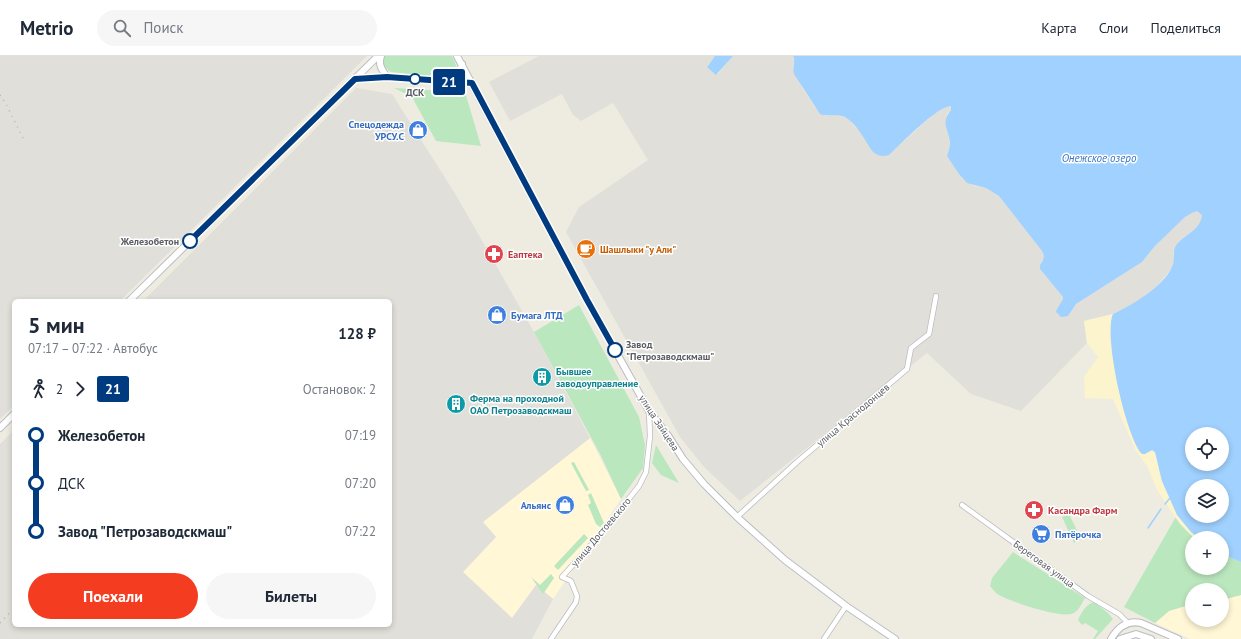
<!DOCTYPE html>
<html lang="ru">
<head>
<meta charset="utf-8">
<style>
	body { margin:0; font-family:"PT Sans",sans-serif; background:#f6f6f7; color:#1f2937; height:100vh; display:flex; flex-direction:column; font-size:15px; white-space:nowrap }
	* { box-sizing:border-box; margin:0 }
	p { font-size:13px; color:#747a83 }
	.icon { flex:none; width:22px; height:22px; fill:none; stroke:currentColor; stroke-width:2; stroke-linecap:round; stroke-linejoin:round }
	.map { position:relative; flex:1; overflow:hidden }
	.panel { position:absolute; left:12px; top:243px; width:380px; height:328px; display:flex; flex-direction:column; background:#fff; border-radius:6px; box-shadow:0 2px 6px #0003 }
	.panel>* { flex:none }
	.badge { padding:0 8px; border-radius:3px; font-size:14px; line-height:26px }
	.tools { position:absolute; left:1185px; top:371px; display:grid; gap:8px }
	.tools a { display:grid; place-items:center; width:44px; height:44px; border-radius:50%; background:#fff; box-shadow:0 2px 6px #0003; font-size:20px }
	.map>.badge { position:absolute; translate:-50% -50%; box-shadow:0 0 0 2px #fff }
	.legs { display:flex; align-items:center; gap:6px; height:44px; padding:0 16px; font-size:13px }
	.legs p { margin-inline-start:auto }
	.headline { display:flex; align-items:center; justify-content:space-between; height:68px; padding:0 16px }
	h1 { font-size:22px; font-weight:700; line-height:30px }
	.action { display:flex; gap:8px; margin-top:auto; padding:8px 16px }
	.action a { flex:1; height:46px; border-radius:24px; background:#f43c21; color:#fff; font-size:16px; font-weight:700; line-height:46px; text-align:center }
	.action a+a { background:#f6f6f7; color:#1f2937 }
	ul { padding:0 16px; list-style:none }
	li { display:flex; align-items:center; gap:14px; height:48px; font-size:15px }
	li i { display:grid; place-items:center; width:6px; height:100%; margin:0 5px; background:currentColor }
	li i::after { content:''; width:10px; height:10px; margin:-5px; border:3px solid; border-radius:50%; background:#fff }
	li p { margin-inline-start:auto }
	li:first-child i { background:linear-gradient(#0000 50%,currentColor 0) }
	li:last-child i { background:linear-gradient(currentColor 50%,#0000 0) }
	header { display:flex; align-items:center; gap:24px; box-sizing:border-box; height:56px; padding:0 20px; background:#fff; border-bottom:1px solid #e0e1e3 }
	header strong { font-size:19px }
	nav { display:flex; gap:22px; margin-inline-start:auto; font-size:14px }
	.search { width:280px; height:36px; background:#f6f6f7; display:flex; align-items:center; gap:10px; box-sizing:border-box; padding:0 14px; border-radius:22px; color:#747a83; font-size:15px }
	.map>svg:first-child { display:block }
	.commercial { fill:#fff7d5 }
	.industrial { fill:#e1dfd9 }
	.green { fill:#bbe7be }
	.sand { fill:#fcf4cd }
	.water { fill:#a0d1ff; fill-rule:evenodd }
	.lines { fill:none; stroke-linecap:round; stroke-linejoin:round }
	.stream { stroke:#a0d1ff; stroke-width:1.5 }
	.street-casing { stroke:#b9bbc1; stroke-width:6 }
	.secondary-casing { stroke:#babdc4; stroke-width:8 }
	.street { stroke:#fff; stroke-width:4.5 }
	.secondary { stroke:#fff; stroke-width:6 }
	.rail { stroke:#b5b6b6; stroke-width:1.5; stroke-dasharray:1 5; stroke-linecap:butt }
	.line-1-casing { stroke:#fff; stroke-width:9 }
	.line-1 { stroke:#003b80; stroke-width:6 }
	.stop-1-dot { fill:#fff; stroke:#003b80; stroke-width:2 }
	.labels { text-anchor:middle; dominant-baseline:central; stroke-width:3; stroke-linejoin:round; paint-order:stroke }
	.stop-label { font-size:10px; font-weight:bold; fill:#5a5d63; stroke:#fff }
	.shop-label { font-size:10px; font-weight:bold; fill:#366cbe; stroke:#fff; text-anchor:end }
	.food-label { font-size:10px; font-weight:bold; fill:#c56008; stroke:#fff; text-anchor:start }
	.health-label { font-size:10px; font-weight:bold; fill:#be3a42; stroke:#fff; text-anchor:start }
	.culture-label { font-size:10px; font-weight:bold; fill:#0d838f; stroke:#fff; text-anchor:start }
	.street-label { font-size:10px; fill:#5a5d63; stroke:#fff }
	.water-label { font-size:11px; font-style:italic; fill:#3974c1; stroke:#fff }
</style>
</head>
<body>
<header>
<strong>Metrio</strong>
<div class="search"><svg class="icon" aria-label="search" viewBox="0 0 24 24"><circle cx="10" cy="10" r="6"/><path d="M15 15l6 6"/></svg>Поиск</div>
<nav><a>Карта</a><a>Слои</a><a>Поделиться</a></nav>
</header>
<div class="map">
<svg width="1241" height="583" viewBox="0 0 1241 583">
	<rect width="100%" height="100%" fill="#eeece1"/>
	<path class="commercial" d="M590,382L621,443L553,543L536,529L512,562L463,516L496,481L483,466Z
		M1241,539V583H1190L1155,567L1169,555L1192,548V564H1222V544Z"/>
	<path class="industrial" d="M0,0H367L120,245H14V350L0,363Z
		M539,0H715L707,10L718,18L733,0H793L794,6L793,12L803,33L815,51L827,60L836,59L843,61L849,64L855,71L889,99L936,56L948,50H951V54L947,58L950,90L947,100L963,123L975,130L986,132L999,140L1042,195L1044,202L1043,205L1041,207L1040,213L1063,241V243L1057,253L1058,259L1068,260L1076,248L1142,206L1155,190L1185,161L1192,157L1197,155L1201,157L1202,159V162L1200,168L1178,187L1173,197L1174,206L1172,212L1157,230L1136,247L1113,258L1084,265L1087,287L1021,355L971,338L927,297L740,445L704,411L680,381L566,176L579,151L648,104L613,47L581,65L573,59L562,38L510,65L489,26Z
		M356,32L392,38L456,139L534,276L590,382L483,466L496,481L463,516L512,562L536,529L553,543L532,583H0V388L14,374V569H390V245H143Z"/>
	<path class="green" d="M384,0H452C457,9 460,18 447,22L391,16L384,11L383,5Z
		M394,32L465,36L481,90L436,85L412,41Z
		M579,249L639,361L645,389L643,412L621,443L601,400L534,276Z
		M656,389L679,427L661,419L652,407Z
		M574,406L589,434L586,435L571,407Z
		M591,437L604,467L600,471L596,468L588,449L591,447L588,439Z
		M1069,458L1081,483L1074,487L1062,461Z
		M1177,459L1191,476L1199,482H1192V512H1222V498L1241,506V539L1222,544V534H1192V548L1169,555L1155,567L1124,551Z
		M584,478L588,482L558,514L554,510Z
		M1013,496L1085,542C1082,547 1078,557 1071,558C1056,561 1012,546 999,539C995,537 993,533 990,530L992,522Z
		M551,518L554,522L543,538L531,521L540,529Z
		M1094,546L1108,557L1113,563L1095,583H1093L1098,575L1085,567L1082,569L1078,564C1081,557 1086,548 1094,546Z"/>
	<path class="sand" d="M1113,258C1104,277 1127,388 1144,399L1150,395L1155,396C1159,403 1158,412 1160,420C1166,438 1183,471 1199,482H1194L1180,468L1157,434L1147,410L1136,395L1113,343L1085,342L1084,321L1098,301L1087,287L1084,265Z"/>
	<path class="water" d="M715,0H733L716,19L707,11Z
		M793,0H1241V506L1222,498V482H1199L1191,476L1177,459L1162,425L1155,396L1152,394L1145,398H1142C1126,381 1103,279 1113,258C1132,249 1163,231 1172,211C1176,203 1171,196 1177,188C1186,178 1201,173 1202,159L1197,155L1192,157L1185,161L1155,190L1142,206L1076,248L1068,260L1061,261L1056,256L1057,253L1063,243V241L1040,213V209C1044,203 1045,202 1042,195L999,140L986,132L967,127L959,118L947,100C948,96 950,92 950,87C949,73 940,68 951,54V50C937,50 901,88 889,99C883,101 878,100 873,96C865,85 856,65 842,60C835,58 828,61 820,58L794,18C792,11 796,6 793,0ZM1192,378H1222V408H1192ZM1192,430H1222V460H1192Z"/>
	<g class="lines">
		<path class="stream" d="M1165,448L1170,442
			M1148,472L1161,453"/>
		<defs>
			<path id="street" d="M962,449L1088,540L1119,558L1127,566
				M737,461L797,406L907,313L911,292L929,278L936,240
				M551,583L576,546L577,540L571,525L562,521L600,479L639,430L646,416L650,380L649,355
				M824,583L846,550"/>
			<path id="secondary" d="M381,0C378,9 382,14 387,21
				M457,0L587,244L649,355L669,381L683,403L704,428L737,461L785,504L846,550L895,583
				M355,23L387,21L472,27
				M448,26C457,21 460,18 462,8
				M129,245L378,0
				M0,372L14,358
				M1111,583C1118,571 1127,564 1141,567L1178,583
				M1120,583L1136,578L1151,583"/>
		</defs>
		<use href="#street" class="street-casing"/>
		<use href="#secondary" class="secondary-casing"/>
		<use href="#street" class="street"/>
		<use href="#secondary" class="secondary"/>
		<path class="rail" d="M0,39L6,48L25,86
			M0,567L14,552"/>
	</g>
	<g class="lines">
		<defs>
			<path id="line-1" d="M190,185L355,23L387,21L472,27L587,244L615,294"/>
		</defs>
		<use href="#line-1" class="line-1-casing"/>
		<use href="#line-1" class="line-1"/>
	</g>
	<defs>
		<symbol id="shop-disc" viewBox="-11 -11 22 22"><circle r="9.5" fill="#3f7fe0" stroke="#fff"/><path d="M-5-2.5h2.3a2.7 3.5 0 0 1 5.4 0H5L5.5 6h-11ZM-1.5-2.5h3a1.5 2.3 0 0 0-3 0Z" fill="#fff"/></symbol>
		<symbol id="cafe-disc" viewBox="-11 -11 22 22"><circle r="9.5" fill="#e8710a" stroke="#fff"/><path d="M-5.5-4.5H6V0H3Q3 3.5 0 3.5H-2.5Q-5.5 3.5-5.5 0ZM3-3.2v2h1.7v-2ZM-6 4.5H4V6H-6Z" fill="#fff"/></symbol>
		<symbol id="pharmacy-disc" viewBox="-11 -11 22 22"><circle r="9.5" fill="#e0444e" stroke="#fff"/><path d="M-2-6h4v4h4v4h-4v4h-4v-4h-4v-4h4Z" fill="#fff"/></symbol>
		<symbol id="building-disc" viewBox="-11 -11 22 22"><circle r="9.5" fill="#0f9aa8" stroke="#fff"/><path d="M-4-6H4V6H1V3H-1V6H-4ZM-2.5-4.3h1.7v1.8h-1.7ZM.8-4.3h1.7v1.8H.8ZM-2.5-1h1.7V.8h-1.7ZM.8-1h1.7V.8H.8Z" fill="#fff"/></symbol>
		<symbol id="supermarket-disc" viewBox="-11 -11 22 22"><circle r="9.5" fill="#3f7fe0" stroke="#fff"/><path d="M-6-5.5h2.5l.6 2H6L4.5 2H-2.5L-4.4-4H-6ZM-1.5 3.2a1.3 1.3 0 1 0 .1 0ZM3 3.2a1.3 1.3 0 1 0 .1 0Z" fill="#fff"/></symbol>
	</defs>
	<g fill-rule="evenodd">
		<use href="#shop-disc" x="407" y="63" width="22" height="22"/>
		<use href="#cafe-disc" x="575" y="182" width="22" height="22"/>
		<use href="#pharmacy-disc" x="483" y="187" width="22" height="22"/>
		<use href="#shop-disc" x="486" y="248" width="22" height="22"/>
		<use href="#building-disc" x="531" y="310" width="22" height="22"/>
		<use href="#building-disc" x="445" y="337" width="22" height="22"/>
		<use href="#shop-disc" x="554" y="438" width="22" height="22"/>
		<use href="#pharmacy-disc" x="1023" y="443" width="22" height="22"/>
		<use href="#supermarket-disc" x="1030" y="467" width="22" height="22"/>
	</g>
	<g class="stop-1-dot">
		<circle cx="415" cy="23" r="5"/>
		<circle cx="190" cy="185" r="7"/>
		<circle cx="615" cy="294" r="7"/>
	</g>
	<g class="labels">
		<g class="stop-label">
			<text x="415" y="36">ДСК</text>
			<text x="179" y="185" text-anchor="end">Железобетон</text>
			<text x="626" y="288" text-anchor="start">Завод<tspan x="626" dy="12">"Петрозаводскмаш"</tspan></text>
		</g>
		<g class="shop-label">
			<text x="404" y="68">Спецодежда<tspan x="404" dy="12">УРСУ.С</tspan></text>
			<text x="511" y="259" text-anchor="start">Бумага ЛТД</text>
			<text x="551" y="449">Альянс</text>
			<text x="1055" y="478" text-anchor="start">Пятёрочка</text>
		</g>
		<g class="food-label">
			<text x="600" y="193">Шашлыки "у Али"</text>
		</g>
		<g class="health-label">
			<text x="508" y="198">Еаптека</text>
			<text x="1048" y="454">Касандра Фарм</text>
		</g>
		<g class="culture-label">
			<text x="556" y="315">Бывшее<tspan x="556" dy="12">заводоуправление</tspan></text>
			<text x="470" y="342">Ферма на проходной<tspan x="470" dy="12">ОАО Петрозаводскмаш</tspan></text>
		</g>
		<g class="street-label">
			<text transform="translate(853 359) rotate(-40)">улица Краснодонцев</text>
			<text transform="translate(659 367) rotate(57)">улица Зайцева</text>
			<text transform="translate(601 476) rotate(-50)">улица Достоевского</text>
			<text transform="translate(1044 508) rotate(36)">Береговая улица</text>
		</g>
		<g class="water-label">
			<text x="1099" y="102">Онежское озеро</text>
		</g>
	</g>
</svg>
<div class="tools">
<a><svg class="icon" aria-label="locate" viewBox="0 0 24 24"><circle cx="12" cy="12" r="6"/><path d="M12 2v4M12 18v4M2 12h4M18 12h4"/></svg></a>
<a><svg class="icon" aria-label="layers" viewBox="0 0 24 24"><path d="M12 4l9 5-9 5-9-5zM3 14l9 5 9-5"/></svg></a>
<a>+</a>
<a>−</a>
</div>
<b class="badge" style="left:449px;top:26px;background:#003b80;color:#fff">21</b>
<section class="panel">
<div class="headline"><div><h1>5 мин</h1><p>07:17 – 07:22 · Автобус</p></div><b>128 ₽</b></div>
<div class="legs"><svg class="icon" aria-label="walk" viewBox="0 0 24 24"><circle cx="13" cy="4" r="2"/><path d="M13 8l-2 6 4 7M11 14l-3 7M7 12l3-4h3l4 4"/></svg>2<svg class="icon" aria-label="forward" viewBox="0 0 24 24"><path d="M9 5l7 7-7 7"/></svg><b class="badge" style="background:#003b80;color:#fff">21</b><p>Остановок: 2</p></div>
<ul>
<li><i style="color:#003b80"></i><b>Железобетон</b><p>07:19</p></li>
<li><i style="color:#003b80"></i><span>ДСК</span><p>07:20</p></li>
<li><i style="color:#003b80"></i><b>Завод &quot;Петрозаводскмаш&quot;</b><p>07:22</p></li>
</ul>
<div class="action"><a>Поехали</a><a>Билеты</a></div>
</section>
</div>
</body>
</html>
